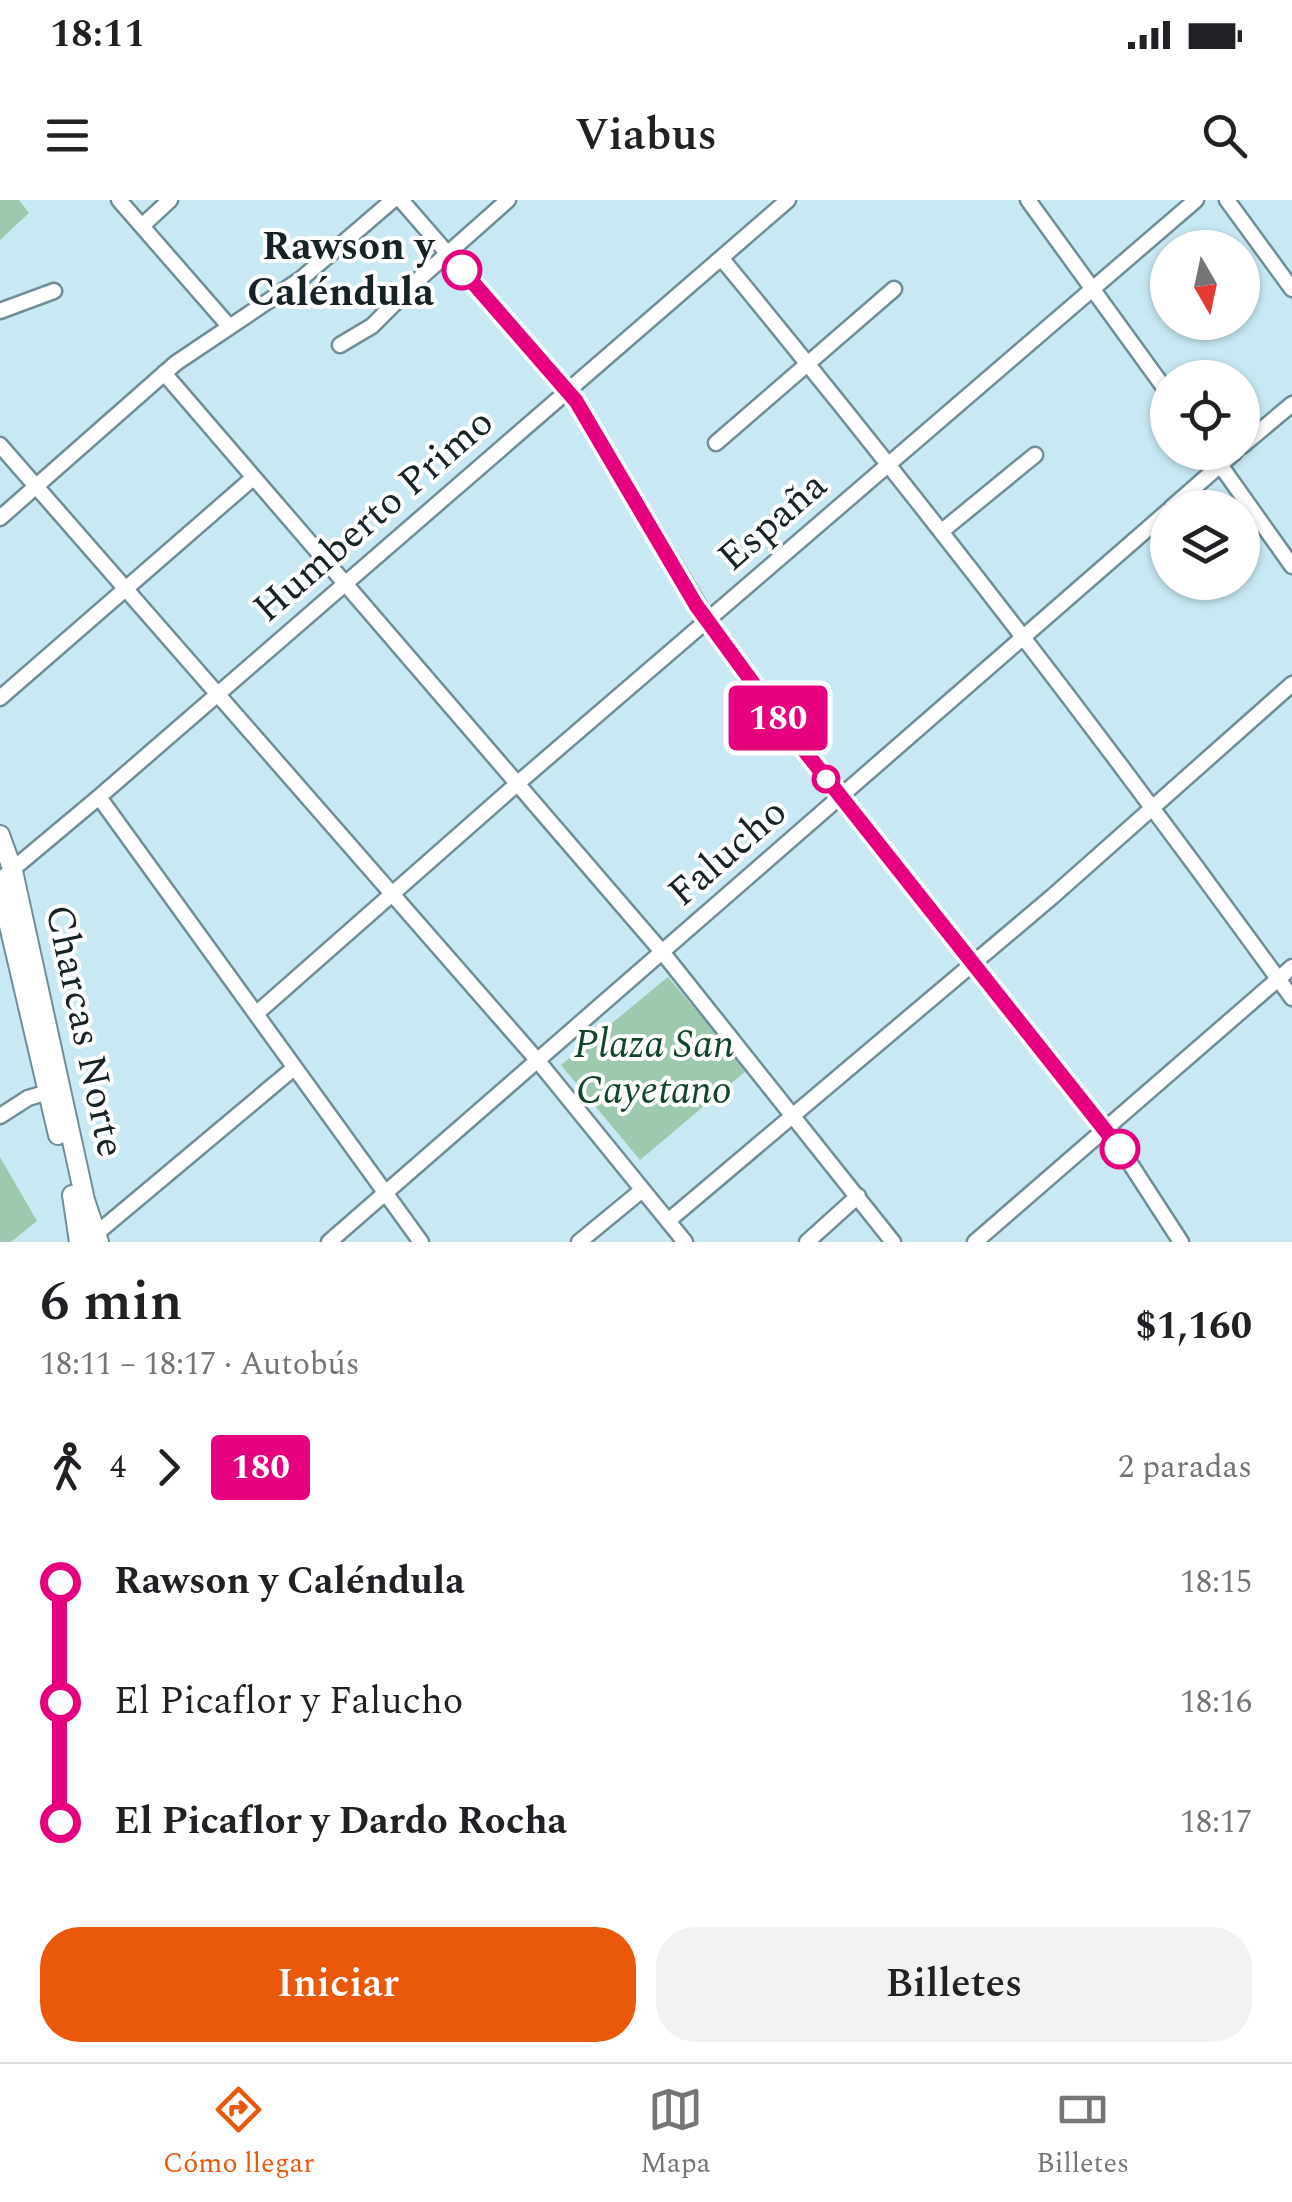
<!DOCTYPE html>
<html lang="es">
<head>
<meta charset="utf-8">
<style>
	body { margin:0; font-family:Spectral,serif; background:#f2f2f2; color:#202124; height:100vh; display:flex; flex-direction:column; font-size:38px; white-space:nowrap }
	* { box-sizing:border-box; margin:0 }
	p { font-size:32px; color:#757577 }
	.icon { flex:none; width:55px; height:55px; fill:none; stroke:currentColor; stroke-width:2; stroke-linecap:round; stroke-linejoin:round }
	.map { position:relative; height:1042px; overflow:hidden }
	.side { display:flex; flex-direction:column; background:#fff; flex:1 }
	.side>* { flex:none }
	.badge { padding:0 20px; border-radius:8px; font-size:35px; line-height:65px }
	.needle { width:65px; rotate:171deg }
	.fabs { position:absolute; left:1150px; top:30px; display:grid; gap:20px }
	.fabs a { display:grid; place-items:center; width:110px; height:110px; border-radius:50%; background:#fff; box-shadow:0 2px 8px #0004; font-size:50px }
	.map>.badge { position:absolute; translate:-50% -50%; box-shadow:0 0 0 5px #fff }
	.legs { display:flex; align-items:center; gap:15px; height:110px; padding:0 40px; font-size:32px }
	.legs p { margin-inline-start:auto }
	.overview { display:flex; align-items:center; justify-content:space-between; height:170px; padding:0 40px }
	h1 { font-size:55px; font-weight:600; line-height:75px }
	.cta { display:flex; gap:20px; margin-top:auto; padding:20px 40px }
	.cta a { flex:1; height:115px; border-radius:40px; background:#ea580c; color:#fff; font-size:40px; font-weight:600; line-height:115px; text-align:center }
	.cta a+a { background:#f2f2f2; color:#202124 }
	ul { padding:0 40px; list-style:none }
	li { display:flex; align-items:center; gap:35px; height:120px; font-size:38px }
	li i { display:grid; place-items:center; width:15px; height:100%; margin:0 12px; background:currentColor }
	li i::after { content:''; width:25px; height:25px; margin:-12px; border:8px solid; border-radius:50%; background:#fff }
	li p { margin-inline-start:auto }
	li:first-child i { background:linear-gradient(#0000 50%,currentColor 0) }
	li:last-child i { background:linear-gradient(currentColor 50%,#0000 0) }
	.status { display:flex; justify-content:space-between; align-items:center; height:70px; padding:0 50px; background:#fff; direction:ltr }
	.status svg { height:28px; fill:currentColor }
	header { display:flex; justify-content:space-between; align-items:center; height:130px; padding:0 40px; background:#fff; font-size:45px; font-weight:600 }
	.dock { display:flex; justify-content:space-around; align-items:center; height:140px; border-top:2px solid #e0e0e0; background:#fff; font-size:28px; color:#757577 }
	.dock a { display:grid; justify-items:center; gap:5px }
	.dock .active { color:#ea580c }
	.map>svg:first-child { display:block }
	.green { fill:#9dcaae }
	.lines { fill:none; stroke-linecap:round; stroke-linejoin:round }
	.minor-casing { stroke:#6f8e98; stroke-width:19 }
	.tertiary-casing { stroke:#6f8e98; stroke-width:22 }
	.minor { stroke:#fff; stroke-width:14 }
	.tertiary { stroke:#fff; stroke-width:18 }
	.line-1-casing { stroke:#fff; stroke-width:22 }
	.line-1 { stroke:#e6007e; stroke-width:15 }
	.stop-1-dot { fill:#fff; stroke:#e6007e; stroke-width:5 }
	.labels { text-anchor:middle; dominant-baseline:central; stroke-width:8; stroke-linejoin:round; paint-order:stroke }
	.stop-label { font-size:40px; font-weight:bold; fill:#152226; stroke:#fff; text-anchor:end }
	.street-label { font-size:40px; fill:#152226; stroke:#fff }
	.park-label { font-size:40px; font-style:italic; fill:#11452a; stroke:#fff }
</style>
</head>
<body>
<div class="status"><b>18:11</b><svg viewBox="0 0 49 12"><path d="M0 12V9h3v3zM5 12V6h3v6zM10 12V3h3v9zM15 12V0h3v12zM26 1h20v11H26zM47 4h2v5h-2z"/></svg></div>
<header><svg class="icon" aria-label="menu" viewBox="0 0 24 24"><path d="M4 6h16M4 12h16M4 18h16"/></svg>Viabus<svg class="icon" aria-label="search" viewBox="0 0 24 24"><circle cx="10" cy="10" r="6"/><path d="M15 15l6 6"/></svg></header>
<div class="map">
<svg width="1292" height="1042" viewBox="0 0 1292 1042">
	<rect width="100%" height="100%" fill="#c8e9f4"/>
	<path class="green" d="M0,0H19L29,13L0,40Z
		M668,777L747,870L640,960L561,865Z
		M0,957L37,1021L11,1042H0Z"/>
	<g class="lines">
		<defs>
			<path id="minor" d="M119,0L228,125
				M401,0L576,201L708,421L826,580L1122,951L1181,1042
				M1028,0L1168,193
				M1227,0L1292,89
				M143,25L170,0
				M722,59C920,299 1109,545 1292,798
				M0,111L54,91
				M340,145L372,126L419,79L508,0
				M164,173L663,753L893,1042
				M716,243L894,89
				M0,245L538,861L685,1042
				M1242,246L1292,204
				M1211,252L1292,366
				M1171,308L1235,252
				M0,318L176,163L301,79L393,0
				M942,331L1035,255
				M0,498L253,278
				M99,597L421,1042
				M0,680L99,597L788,0
				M257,813L518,583L1196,0
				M0,916L28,898L58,889
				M668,1021L1053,696L1292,484
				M91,1038L294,868
				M329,1042L1168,311
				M579,1042L641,991
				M807,1042L858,996
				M975,1042L1292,767"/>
			<path id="tertiary" d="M0,635L13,671L85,1000L99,1042
				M0,687L58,935
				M72,995L79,1042"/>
		</defs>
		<use href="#minor" class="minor-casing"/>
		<use href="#tertiary" class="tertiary-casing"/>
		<use href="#minor" class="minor"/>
		<use href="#tertiary" class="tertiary"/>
	</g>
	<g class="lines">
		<defs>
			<path id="line-1" d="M462,70L576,201L696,405L777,516L1120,949"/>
		</defs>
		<use href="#line-1" class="line-1-casing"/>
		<use href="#line-1" class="line-1"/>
	</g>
	<g class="stop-1-dot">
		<circle cx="462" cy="70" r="18"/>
		<circle cx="826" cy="579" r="12"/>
		<circle cx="1120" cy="949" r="18"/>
	</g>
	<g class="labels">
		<g class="stop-label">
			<text x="434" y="47">Rawson y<tspan x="434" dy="46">Caléndula</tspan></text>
		</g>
		<g class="street-label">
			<text transform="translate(374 316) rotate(-41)">Humberto Primo</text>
			<text transform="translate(773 322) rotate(-41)">España</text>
			<text transform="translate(728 653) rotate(-41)">Falucho</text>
			<text transform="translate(84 831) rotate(78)">Charcas Norte</text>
		</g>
		<g class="park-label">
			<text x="654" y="845">Plaza San<tspan x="654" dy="46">Cayetano</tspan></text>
		</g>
	</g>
</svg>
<div class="fabs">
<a><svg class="needle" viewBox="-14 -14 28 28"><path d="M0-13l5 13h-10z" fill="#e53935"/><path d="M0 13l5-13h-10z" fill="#757577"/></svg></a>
<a><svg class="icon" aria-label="locate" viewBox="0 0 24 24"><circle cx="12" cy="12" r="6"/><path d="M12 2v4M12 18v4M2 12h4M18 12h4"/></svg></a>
<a><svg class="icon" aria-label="layers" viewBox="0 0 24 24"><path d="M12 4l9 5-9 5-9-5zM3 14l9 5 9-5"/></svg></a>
</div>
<b class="badge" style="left:778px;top:518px;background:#e6007e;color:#fff">180</b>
</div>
<section class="side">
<div class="overview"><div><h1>6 min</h1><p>18:11 – 18:17 · Autobús</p></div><b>$1,160</b></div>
<div class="legs"><svg class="icon" aria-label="walk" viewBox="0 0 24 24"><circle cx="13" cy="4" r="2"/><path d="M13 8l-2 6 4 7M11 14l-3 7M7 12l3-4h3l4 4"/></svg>4<svg class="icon" aria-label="forward" viewBox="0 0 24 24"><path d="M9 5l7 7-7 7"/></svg><b class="badge" style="background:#e6007e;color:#fff">180</b><p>2 paradas</p></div>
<ul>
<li><i style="color:#e6007e"></i><b>Rawson y Caléndula</b><p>18:15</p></li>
<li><i style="color:#e6007e"></i><span>El Picaflor y Falucho</span><p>18:16</p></li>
<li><i style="color:#e6007e"></i><b>El Picaflor y Dardo Rocha</b><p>18:17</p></li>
</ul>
<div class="cta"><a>Iniciar</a><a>Billetes</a></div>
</section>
<nav class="dock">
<a class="active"><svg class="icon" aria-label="directions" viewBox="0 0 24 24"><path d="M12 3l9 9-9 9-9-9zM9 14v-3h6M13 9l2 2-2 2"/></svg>Cómo llegar</a>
<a><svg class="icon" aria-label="map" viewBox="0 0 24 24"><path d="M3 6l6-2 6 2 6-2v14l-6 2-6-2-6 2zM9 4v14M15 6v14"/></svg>Mapa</a>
<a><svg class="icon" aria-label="tickets" viewBox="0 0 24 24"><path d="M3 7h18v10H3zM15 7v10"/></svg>Billetes</a>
</nav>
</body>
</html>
